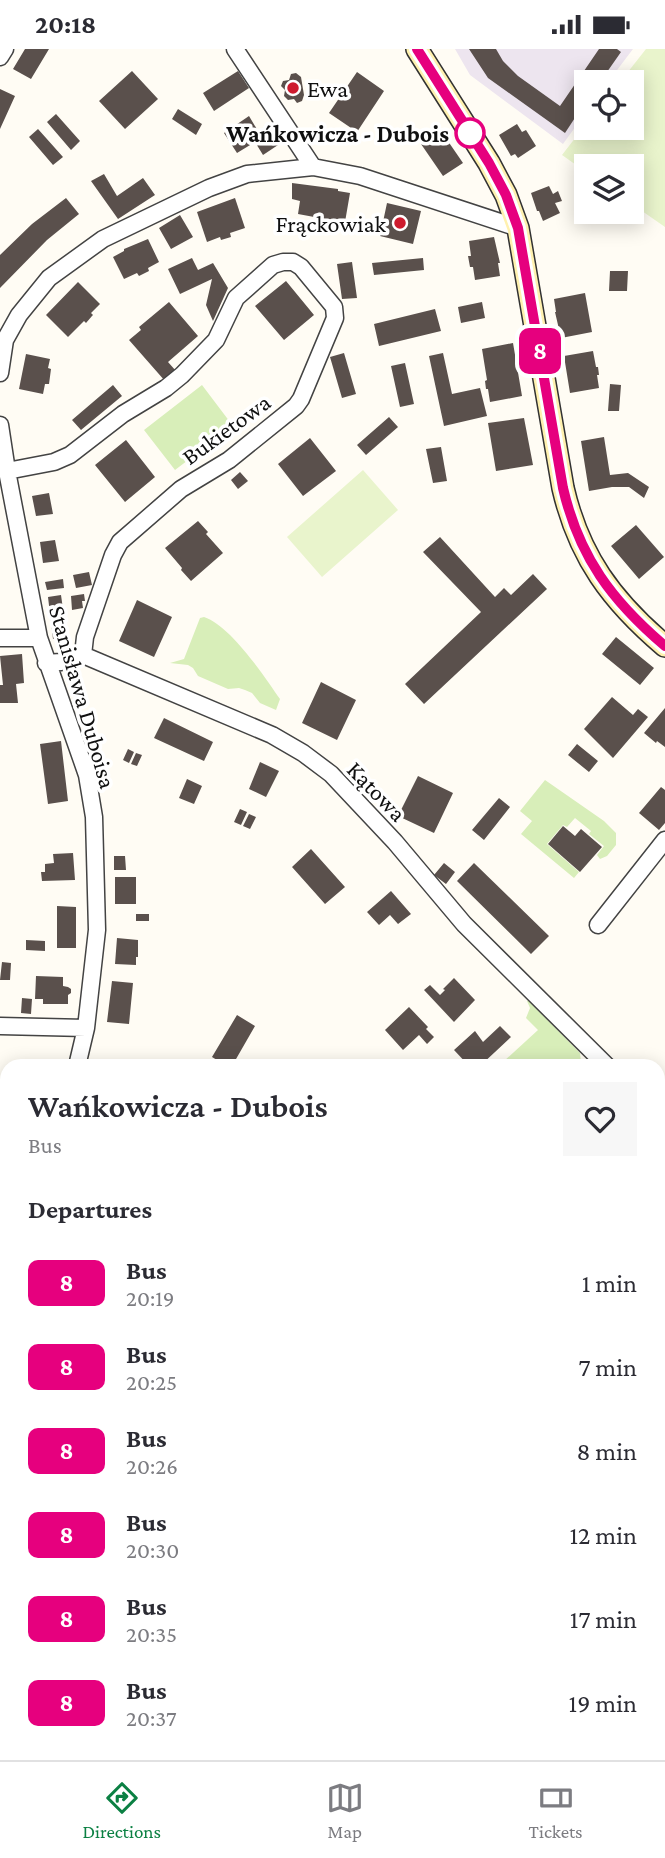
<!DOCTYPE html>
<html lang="en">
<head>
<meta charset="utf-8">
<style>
	body { margin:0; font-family:"Crimson Pro",serif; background:#f7f7f7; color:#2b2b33; height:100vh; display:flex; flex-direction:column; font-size:26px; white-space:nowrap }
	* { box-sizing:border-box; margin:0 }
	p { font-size:23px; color:#7c7c81 }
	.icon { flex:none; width:38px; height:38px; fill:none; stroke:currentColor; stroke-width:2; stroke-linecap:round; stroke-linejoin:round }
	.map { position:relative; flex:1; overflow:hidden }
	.side { position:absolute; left:0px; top:1010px; width:665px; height:702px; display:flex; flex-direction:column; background:#fff; border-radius:21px 21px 0 0; box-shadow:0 4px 18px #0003 }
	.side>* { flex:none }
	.badge { padding:0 14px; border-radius:10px; font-size:24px; line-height:46px }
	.tools { position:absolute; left:574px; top:21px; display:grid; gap:14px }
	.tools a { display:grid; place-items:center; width:70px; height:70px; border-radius:0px; background:#fff; box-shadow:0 4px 18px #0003; font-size:35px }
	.map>.badge { position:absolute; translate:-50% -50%; box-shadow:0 0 0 4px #fff }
	h2 { padding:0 28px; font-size:26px; line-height:63px }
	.round { display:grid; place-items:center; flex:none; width:74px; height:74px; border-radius:0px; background:#f7f7f7 }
	.summary { display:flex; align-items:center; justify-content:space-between; height:119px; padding:0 28px }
	h1 { font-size:33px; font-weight:600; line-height:52px }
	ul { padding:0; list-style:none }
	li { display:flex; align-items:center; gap:21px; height:84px; padding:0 28px }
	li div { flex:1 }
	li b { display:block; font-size:26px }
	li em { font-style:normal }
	li .badge { min-width:77px; font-weight:700; text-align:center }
	.status { display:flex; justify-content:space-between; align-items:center; height:49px; padding:0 35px; background:#fff; direction:ltr }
	.status svg { height:19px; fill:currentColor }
	.tabs { display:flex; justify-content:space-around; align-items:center; height:98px; border-top:2px solid #e1e1e2; background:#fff; font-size:19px; color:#7c7c81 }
	.tabs a { display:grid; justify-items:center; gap:4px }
	.tabs .selected { color:#0b8043 }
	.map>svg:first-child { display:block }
	.industrial { fill:#ede5ef }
	.green { fill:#d8eeb9 }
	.pitch { fill:#e9f4cc }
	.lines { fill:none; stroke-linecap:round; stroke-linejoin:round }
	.stream { stroke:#34a1d9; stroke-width:4.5 }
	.building { fill:#5a504c }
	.street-casing { stroke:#434343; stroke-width:19 }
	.secondary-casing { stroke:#323232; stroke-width:24 }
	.street { stroke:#fff; stroke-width:16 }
	.secondary { stroke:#fff1af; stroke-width:21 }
	.line-casing { stroke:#fff; stroke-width:16 }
	.line { stroke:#e6007e; stroke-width:10 }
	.poi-dot { fill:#ce1b2e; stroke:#fff; stroke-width:2.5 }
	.stop-dot { fill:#fff; stroke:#e6007e; stroke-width:3.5 }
	.labels { text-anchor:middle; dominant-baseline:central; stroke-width:7; stroke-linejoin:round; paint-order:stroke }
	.poi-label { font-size:24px; fill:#101010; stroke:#fff; text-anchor:start }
	.stop-label { font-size:24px; font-weight:bold; fill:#101010; stroke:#fff; text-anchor:end }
	.street-label { font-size:24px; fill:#101010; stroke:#fff }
</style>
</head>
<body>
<div class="status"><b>20:18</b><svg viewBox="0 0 49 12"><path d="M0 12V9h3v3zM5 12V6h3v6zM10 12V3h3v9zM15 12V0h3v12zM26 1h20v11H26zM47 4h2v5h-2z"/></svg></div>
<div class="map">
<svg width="665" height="1711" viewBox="0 0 665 1711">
	<rect width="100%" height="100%" fill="#fffcf4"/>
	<path class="industrial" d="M455,0H633L608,33H586V63L563,95L470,26Z"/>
	<path class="green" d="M202,336L233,377L175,421L144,381Z
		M204,568C231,577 264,627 280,650L276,661L260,654L252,644L245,641L239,639L228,640L198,627L193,619L188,616L170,614L184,610L200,569Z
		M545,731L604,772L616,784V796L607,807L600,810L597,806L604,797L589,785L591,782L575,769L567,778L563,776L547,795L579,823L574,829L521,785L532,772L520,762Z
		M527,952H529L580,1004L581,1013L579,1017H502L505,1015L503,1013L538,981L526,969L530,959Z
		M7,1411V1704L52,1705L46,1711H0V1423Z"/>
	<path class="pitch" d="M646,0H665V178L632,155V117H586V123L562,106L586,75V79H632V33H620Z
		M363,421L398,461L322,528L287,488Z"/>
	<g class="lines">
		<path class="stream" d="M658,1215L665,1200
			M395,1711L400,1704"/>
	</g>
	<path class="building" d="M25,0H49L31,30L13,20Z
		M469,0H496L503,12L518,27L560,57L599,0H617L621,3L600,33H586V52L565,84L488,29Z
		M132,22L158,50L125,80L99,52Z
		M238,22L249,39L214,62L203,44Z
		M357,23L384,42L357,83L329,64Z
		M296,24L301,28L304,46L302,52L297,54L294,50L288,51L284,47L285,41L281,37L283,32L289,31L291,25Z
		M0,40L15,47L0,80Z
		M178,60L202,75L196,86L172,70Z
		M56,65L80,92L71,101L47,73Z
		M249,67L258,82L272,74L284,92L263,106L255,93L237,104L224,84Z
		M517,75L522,83L526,81L536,97L518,109L515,105L511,107L499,86Z
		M38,80L63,108L53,116L29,88Z
		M441,82L463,114L443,127L421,95Z
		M104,125L117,147L143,129L155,146L118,170L91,132Z
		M292,134L338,140V142L350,144L345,173L333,171L332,177L325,175V170L298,165L300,152L292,150Z
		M549,137L553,145L558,142L562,152L555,154L560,164L543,172L539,162H537L531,144Z
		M66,149L79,165L47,191L0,239V206L32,175Z
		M235,149L245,179L230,184L231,188L221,191L220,188L207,193L197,163Z
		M387,154L421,162L413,195L380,187Z
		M180,166L193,188L171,200L159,179Z
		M494,188L500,214H498L500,227L475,231L473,218H470L468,207H471L469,192Z
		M148,190L159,213L148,219L149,222L139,227L137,224L124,230L113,208L124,202V200Z
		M192,209L198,221L213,214L228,239L213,272L206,256L212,230L180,245L168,220Z
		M423,209L424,221L374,226L372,214Z
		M352,213L357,249L342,250L337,215Z
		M610,222H628L627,242H609Z
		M286,232L314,266L284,291L255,257Z
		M78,233L100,255L91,264L93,266L92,267L86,274L84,272L68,288L46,266Z
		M585,244L592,283L561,289L555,263H556L554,250Z
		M169,253L198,287L168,313L176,322L165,332L129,291L141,281L139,278Z
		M482,253L485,269L461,274L458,258Z
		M435,260L441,282L379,297L374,275Z
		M513,294L522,347L490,353L488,340H486L485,332L487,331L482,300Z
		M593,302L596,318H598L599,326H597L599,339L570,344L564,307Z
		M344,304L356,345L342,349L330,308Z
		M443,304L452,345L480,339L487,367L444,377L429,307Z
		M26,305L50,310L48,319L51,320L49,335H45L43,345L19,340Z
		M405,314L414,355L400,358L391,317Z
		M610,335L621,336L619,362H608Z
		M113,336L122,347L81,381L72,371Z
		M389,368L398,378L366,406L357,396Z
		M524,369L533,416L496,422L488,374Z
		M604,388L610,426L628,424L649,438L644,449L629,438H612L589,442L581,392Z
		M310,389L336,422L303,447L278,415Z
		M126,391L155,428L125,453L95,416Z
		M441,398L447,432L433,434L426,400Z
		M240,423L248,432L238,440L231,431Z
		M49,444L53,465L36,467L32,447Z
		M198,472L208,483L206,485L223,504L191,532L181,521L182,519L165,499Z
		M636,476L664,508L639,530L611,497Z
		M440,488L495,548L504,539L511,546L533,525L547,540L424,655L405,635L481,563L423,503Z
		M55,491L59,512L43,514L40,493Z
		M89,523L92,536L76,539L73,526Z
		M63,530L64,539L47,541L45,533Z
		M84,545L85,552H82L83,559L72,561L71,547Z
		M61,546L67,588L53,590L48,548Z
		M137,551L172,568L154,608L119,592Z
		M616,588L654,619L640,636L602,605Z
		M22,605L24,634L16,635L18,654H0V636H3L0,607Z
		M321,633L356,651L337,691L302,674Z
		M612,648L633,666L638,660L648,668L613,709L584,680Z
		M665,659V698L657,692L656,694L644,684Z
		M164,669L213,693L204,712L154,689Z
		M61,692L68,752L48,755L40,695Z
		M577,695L598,712L589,723L568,706Z
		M128,700L134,703L129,714L123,711Z
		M136,704L142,706L137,717L131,715Z
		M260,713L279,722L266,748L249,740Z
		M418,727L453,744L434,784L398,767Z
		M187,730L202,737L194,755L179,749Z
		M661,738L665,741V774L659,781L639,764Z
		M499,749L510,758L484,791L472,781Z
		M240,760L247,763L241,776L234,773Z
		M249,765L256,768L250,780L243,777Z
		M563,777L575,787L581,780L602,798L580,823L548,795Z
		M311,800L345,838L325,855L292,818Z
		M73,804L75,831L42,832L41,823H45V815L54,814L53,805Z
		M114,807H125L126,821H114Z
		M444,814L455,823L446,835L434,826Z
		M474,814L549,887L531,905L457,832Z
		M115,828H136V855H115Z
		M391,842L411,865L398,875L390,866L379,876L367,863Z
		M57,857L76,858V899H57Z
		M136,865H149V872H136Z
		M117,889L138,891V908H136V916L115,915Z
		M26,891L45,892V902L26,901Z
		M2,913L11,914L10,931H0Z
		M36,927L63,928V937L68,938L71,940V944L68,946V955H43V950H35Z
		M454,929L475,951L454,973L424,941L430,936L440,946L445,941L443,940Z
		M112,932L133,934L129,975L107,973Z
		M22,949L32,950L31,965L21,964Z
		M409,958L428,978L426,980L434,988L427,995L419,986L403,1001L385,981Z
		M237,966L255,977L232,1017H227L212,1008Z
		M500,977L511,988L480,1017H469L454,1001L475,982L483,993Z
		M7,1056V1099L0,1108V1065Z
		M658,1104L665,1108V1133L658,1145Z
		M1,1257L7,1261V1278L0,1274Z
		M665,1308V1328L658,1324V1318Z
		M7,1332V1362L0,1358V1345Z
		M658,1379L665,1382V1396L658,1393Z
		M665,1587V1616L658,1612V1598Z
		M658,1625L665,1629V1644L658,1640Z
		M309,1704H338L345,1711H303Z
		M451,1704H464L472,1711H447Z
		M493,1704H535L531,1711H488Z"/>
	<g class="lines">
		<defs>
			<path id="street" d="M235,0L313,118
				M0,8L5,0
				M0,324L5,291L19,266L49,229L103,190L209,139L247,125L313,118L360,127L518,179
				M0,376L7,422L39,589L87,726L94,768L97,881L86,979L77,1017
				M7,422L54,413L70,406L123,365L166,339L182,326L216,291L236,249L273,216L283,213H293L301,218L334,258L335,269L301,350L296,357L229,411L181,440L120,493L113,506L85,588L83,606
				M0,589H39
				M46,614L61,613L83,606L272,686L303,704L331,725L395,793L464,875L607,1017
				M598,876L665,791
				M0,977L86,979
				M0,1203L7,1188
				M658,1260L665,1248
				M370,1711L376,1704"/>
			<path id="secondary" d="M417,0L489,114L506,146L518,179L563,439C579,508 612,552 665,597
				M658,1520L665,1507
				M553,1711L557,1704"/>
		</defs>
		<use href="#street" class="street-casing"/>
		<use href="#secondary" class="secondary-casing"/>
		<use href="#street" class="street"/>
		<use href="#secondary" class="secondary"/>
	</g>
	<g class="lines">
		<defs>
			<path id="line" d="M417,0L489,114L506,146L518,179L563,439C579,508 612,552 665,597"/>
		</defs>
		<use href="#line" class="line-casing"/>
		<use href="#line" class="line"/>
	</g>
	<g class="poi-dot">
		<circle cx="293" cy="39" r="7"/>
		<circle cx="400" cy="174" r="7"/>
	</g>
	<circle class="stop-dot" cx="470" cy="84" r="14"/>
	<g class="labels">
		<g class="poi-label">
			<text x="307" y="39">Ewa</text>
			<text x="386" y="174" text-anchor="end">Frąckowiak</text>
		</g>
		<g class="stop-label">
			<text x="449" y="84">Wańkowicza - Dubois</text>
		</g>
		<g class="street-label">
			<text transform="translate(226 380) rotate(-36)">Bukietowa</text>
			<text transform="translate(83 648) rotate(74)">Stanisława Duboisa</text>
			<text transform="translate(377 742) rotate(46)">Kątowa</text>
		</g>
	</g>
</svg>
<div class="tools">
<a><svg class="icon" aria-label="locate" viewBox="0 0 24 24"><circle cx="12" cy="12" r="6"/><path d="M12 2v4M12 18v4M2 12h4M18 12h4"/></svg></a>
<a><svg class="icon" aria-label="layers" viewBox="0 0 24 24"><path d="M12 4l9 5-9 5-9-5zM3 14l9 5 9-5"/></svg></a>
</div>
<b class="badge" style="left:540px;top:302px;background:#e6007e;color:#fff">8</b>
<section class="side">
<div class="summary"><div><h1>Wańkowicza - Dubois</h1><p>Bus</p></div><a class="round"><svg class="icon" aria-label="heart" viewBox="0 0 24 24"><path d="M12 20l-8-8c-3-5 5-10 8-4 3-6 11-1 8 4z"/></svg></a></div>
<h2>Departures</h2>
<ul>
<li><span class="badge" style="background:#e6007e;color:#fff">8</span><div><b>Bus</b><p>20:19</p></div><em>1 min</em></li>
<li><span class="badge" style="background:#e6007e;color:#fff">8</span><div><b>Bus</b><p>20:25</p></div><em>7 min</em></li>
<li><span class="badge" style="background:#e6007e;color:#fff">8</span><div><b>Bus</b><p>20:26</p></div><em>8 min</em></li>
<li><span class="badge" style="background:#e6007e;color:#fff">8</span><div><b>Bus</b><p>20:30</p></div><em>12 min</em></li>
<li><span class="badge" style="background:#e6007e;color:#fff">8</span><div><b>Bus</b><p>20:35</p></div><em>17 min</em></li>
<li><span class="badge" style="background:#e6007e;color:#fff">8</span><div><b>Bus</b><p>20:37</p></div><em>19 min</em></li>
</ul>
</section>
</div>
<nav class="tabs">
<a class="selected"><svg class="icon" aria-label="directions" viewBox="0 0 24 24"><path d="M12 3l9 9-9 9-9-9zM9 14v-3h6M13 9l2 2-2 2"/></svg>Directions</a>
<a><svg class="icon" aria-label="map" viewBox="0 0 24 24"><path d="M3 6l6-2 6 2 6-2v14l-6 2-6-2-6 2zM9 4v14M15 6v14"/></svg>Map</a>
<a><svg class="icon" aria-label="tickets" viewBox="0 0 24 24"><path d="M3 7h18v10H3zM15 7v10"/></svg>Tickets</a>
</nav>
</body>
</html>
